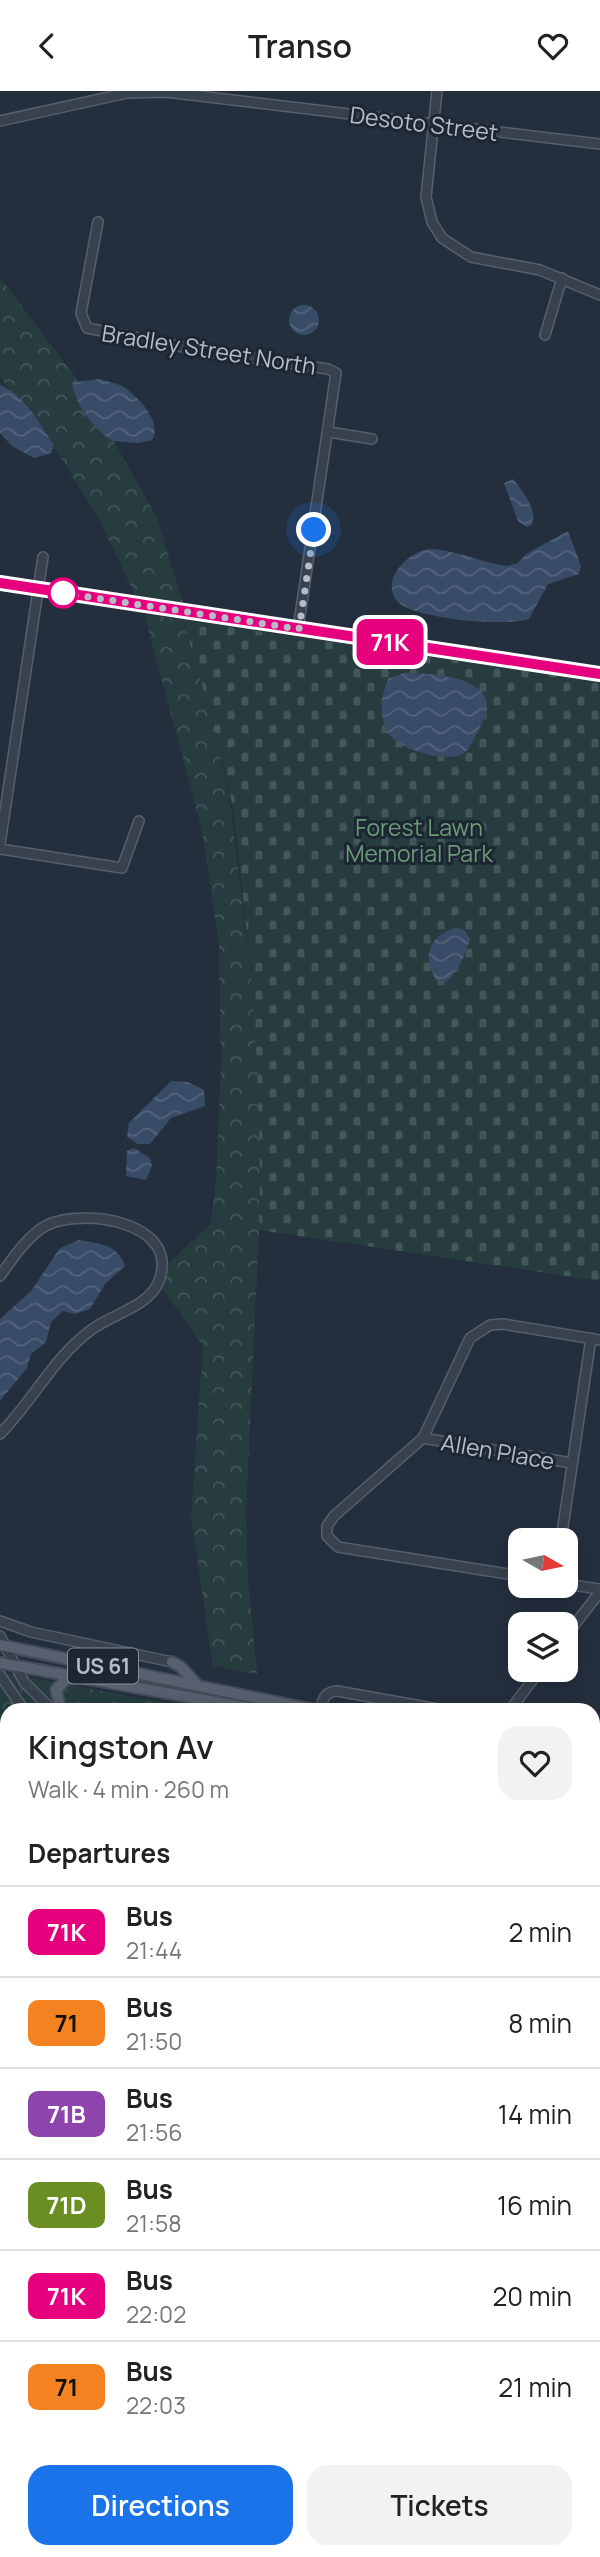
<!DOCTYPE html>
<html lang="en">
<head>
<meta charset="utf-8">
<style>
	body { margin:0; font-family:Manrope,sans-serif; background:#f2f2f2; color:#222; height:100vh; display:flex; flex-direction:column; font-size:26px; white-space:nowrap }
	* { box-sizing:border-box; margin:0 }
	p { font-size:23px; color:#767676 }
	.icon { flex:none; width:38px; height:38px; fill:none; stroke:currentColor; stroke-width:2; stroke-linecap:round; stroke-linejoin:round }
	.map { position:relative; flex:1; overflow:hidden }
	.drawer { position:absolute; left:0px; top:1612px; width:600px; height:856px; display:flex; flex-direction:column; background:#fff; border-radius:21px 21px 0 0; box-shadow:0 4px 18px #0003 }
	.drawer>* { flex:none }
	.badge { padding:0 14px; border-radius:10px; font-size:24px; line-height:46px }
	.needle { width:46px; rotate:99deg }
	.buttons { position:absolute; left:508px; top:1437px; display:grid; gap:14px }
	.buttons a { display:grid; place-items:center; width:70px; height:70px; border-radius:14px; background:#fff; box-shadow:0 4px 18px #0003; font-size:35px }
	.you { position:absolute; width:35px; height:35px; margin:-18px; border:5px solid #fff; border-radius:50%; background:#1a73e8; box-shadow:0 0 0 10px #1a73e833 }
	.map>.badge { position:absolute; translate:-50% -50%; box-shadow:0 0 0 4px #fff }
	h2 { padding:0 28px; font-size:26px; line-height:63px }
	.round { display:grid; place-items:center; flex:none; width:74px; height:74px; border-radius:21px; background:#f2f2f2 }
	.overview { display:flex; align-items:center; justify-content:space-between; height:119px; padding:0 28px }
	h1 { font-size:33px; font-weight:600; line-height:52px }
	.action { display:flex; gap:14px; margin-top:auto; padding:14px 28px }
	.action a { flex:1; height:80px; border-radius:21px; background:#1a73e8; color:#fff; font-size:28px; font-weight:600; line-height:80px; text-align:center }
	.action a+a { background:#f2f2f2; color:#222 }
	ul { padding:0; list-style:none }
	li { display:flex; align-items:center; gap:21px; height:91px; padding:0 28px; border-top:2px solid #e0e0e0 }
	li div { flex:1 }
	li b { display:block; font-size:26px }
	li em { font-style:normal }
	li .badge { min-width:77px; font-weight:700; text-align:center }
	header { display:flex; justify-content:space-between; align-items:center; height:91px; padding:0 28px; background:#fff; font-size:32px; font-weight:600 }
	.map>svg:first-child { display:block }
	.forest { fill:url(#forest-crowns) }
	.cemetery { fill:url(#cemetery-stones) }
	.water { fill:url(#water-waves) }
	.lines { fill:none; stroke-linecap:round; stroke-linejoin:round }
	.minor-casing { stroke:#565f6c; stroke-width:12 }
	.major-casing { stroke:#414a57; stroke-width:14 }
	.minor { stroke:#38414e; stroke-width:9 }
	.major { stroke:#56606e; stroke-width:10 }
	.line-casing { stroke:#fff; stroke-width:16 }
	.line { stroke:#e6007e; stroke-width:10 }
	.walk { stroke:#b4bcc9; stroke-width:7; stroke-dasharray:0 12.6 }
	.stop-dot { fill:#fff; stroke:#e6007e; stroke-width:3.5 }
	.labels { text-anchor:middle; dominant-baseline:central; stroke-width:6; stroke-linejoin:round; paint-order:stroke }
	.shield { fill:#1d2633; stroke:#878f9c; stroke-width:2 }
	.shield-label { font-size:21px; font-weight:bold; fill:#b4bcc9 }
	.street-label { font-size:23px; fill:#b4bcc9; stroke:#1d2633 }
	.park-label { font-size:23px; fill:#6b9a76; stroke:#1d2633 }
</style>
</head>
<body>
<header><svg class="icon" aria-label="back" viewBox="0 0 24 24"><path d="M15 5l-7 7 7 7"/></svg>Transo<svg class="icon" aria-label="heart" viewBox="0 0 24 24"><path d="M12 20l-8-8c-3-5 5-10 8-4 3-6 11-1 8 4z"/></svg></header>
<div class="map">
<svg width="600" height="2466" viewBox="0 0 600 2466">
	<defs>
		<pattern id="forest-crowns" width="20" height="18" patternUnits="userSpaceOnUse" patternTransform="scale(1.75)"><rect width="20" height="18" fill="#263c3f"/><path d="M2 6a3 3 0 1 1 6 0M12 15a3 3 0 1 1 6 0" fill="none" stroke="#435659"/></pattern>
		<pattern id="cemetery-stones" width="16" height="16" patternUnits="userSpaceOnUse" patternTransform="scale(1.75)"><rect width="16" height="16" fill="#263c3f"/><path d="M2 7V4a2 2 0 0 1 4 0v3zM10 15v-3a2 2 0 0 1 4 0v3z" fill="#435659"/></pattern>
		<pattern id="water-waves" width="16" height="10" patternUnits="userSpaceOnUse" patternTransform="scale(1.75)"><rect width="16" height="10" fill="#394c67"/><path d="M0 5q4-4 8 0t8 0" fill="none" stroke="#53647b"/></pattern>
	</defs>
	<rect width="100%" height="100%" fill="#242f3e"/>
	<path class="forest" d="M0,186L85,299L156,425L183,511L135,504L101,432L60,365L0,286Z
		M144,523L183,529L210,618L229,702L251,882L258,973L261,1054L259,1139L246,1421L248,1489L257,1583L213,1575L191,1426L203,1255L162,1197L167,1174L211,1132L216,1088L221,978L219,853L202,739Z
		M0,1581L205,1619H7V1645L0,1640Z
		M593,1650L600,1651V2466H538L536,2461L593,2460Z
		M7,1985V2137L0,2140V1993Z"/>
	<path class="cemetery" d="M183,529L600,591V1190L259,1139C262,1030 256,923 244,815C239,776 237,736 229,698C216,641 200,585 183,529Z"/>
	<path class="water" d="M289 229a15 15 0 1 1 30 0a15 15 0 1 1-30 0Z
		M98,288C106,290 118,292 125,297C139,307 163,332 152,349L138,352L113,350C95,339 75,314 72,292Z
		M0,294C24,303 40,333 54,354L51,362L34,367L12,355L0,342Z
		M513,388C522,400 538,418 532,434L527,436L518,430L504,392Z
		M568,440L581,475L579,483L548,493L529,528C507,536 412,528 397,510C379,488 411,457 433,458C453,459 485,472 507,475L518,472L526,463Z
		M404,582C434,582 509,586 481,634C477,642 471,657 464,662C449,674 394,657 387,640C379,622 381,606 388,588Z
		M456,836L464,839L470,848C465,864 459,880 446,891L436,889C422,863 428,847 456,836Z
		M171,990L188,991L204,999L205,1015L171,1027L150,1053H138L127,1046L129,1032Z
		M134,1057L150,1067L152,1075L146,1089L126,1085L127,1060Z
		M79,1149C100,1153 118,1153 125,1175L105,1193L90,1218L75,1223L63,1220L51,1231L46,1251L31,1263L27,1277L0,1310V1228L31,1200L60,1157Z
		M0,1640L7,1645V1985L0,1993Z
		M0,2239L7,2240V2460L52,2461L50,2466H0Z"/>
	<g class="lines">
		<defs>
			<path id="minor" d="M437,0L426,106L432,131L442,147L471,166L540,179L600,204
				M0,30L127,2L166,1L600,53
				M98,131L81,222L87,237L204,260L328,278L336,282L298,538
				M545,244L562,187
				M329,341L372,348
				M0,492L600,583
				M0,753L43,466
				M0,758L122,777L139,730
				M0,1185C13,1167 27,1145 47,1134C82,1117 181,1130 159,1190C149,1216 112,1223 91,1239C52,1268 33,1310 0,1343
				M423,1347L572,1372
				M561,1449L591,1247
				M520,1485L338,1456L327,1445V1435L334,1425L423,1347L470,1247L490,1234L503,1233L600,1249
				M565,1493L600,1498
				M0,1530L31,1541L172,1571
				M0,1545L24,1591L52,1619
				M565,1546L600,1501
				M0,1584L24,1619
				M320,1619C323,1607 325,1601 337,1600L444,1619
				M510,1619L541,1578
				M593,1644L600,1645
				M214,2460L237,2466
				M515,2460L516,2466
				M529,2460L530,2466
				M76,2466L78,2460"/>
			<path id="major" d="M0,1554L315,1619
				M172,1571L181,1576L198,1595
				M0,1572L259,1619
				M61,1619L56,1599L65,1589L76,1586
				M593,1694L600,1698
				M593,1718L600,1722"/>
		</defs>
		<use href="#minor" class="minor-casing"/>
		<use href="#major" class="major-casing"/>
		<use href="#minor" class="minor"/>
		<use href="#major" class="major"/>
	</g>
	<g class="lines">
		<defs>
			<path id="line" d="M0,492L600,583"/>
		</defs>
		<use href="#line" class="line-casing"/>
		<use href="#line" class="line"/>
		<path class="walk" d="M63,502L299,538L314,439"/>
	</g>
	<circle class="stop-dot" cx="63" cy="502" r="14"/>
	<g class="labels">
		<rect class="shield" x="68" y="1557.5" width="70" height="35" rx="5"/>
		<g class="shield-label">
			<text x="103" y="1575">US 61</text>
		</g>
		<g class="street-label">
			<text transform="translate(424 32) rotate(7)">Desoto Street</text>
			<text transform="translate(209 258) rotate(9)">Bradley Street North</text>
			<text transform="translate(498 1360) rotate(10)">Allen Place</text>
		</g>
		<g class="park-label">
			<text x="419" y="736">Forest Lawn<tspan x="419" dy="26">Memorial Park</tspan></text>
		</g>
	</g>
</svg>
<div class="buttons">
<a><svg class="needle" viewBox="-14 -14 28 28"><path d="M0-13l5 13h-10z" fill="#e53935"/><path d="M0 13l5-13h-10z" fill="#767676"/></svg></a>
<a><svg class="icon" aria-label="layers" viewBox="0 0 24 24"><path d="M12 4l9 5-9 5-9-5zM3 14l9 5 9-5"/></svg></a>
</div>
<div class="you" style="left:314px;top:439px"></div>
<b class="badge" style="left:390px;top:551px;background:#e6007e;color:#fff">71K</b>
<section class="drawer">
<div class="overview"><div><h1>Kingston Av</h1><p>Walk · 4 min · 260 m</p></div><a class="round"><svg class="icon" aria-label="heart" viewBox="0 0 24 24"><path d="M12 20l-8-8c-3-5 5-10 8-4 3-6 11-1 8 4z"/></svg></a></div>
<h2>Departures</h2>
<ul>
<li><span class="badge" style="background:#e6007e;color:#fff">71K</span><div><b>Bus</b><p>21:44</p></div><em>2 min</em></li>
<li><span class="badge" style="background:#f58220;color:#111">71</span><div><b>Bus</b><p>21:50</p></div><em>8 min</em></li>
<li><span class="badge" style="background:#8e44ad;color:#fff">71B</span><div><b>Bus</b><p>21:56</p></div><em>14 min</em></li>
<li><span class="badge" style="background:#6b8e23;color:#fff">71D</span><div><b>Bus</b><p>21:58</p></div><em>16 min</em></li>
<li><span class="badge" style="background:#e6007e;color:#fff">71K</span><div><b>Bus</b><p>22:02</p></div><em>20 min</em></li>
<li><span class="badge" style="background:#f58220;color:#111">71</span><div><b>Bus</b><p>22:03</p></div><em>21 min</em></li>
</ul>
<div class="action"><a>Directions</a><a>Tickets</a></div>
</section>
</div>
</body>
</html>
